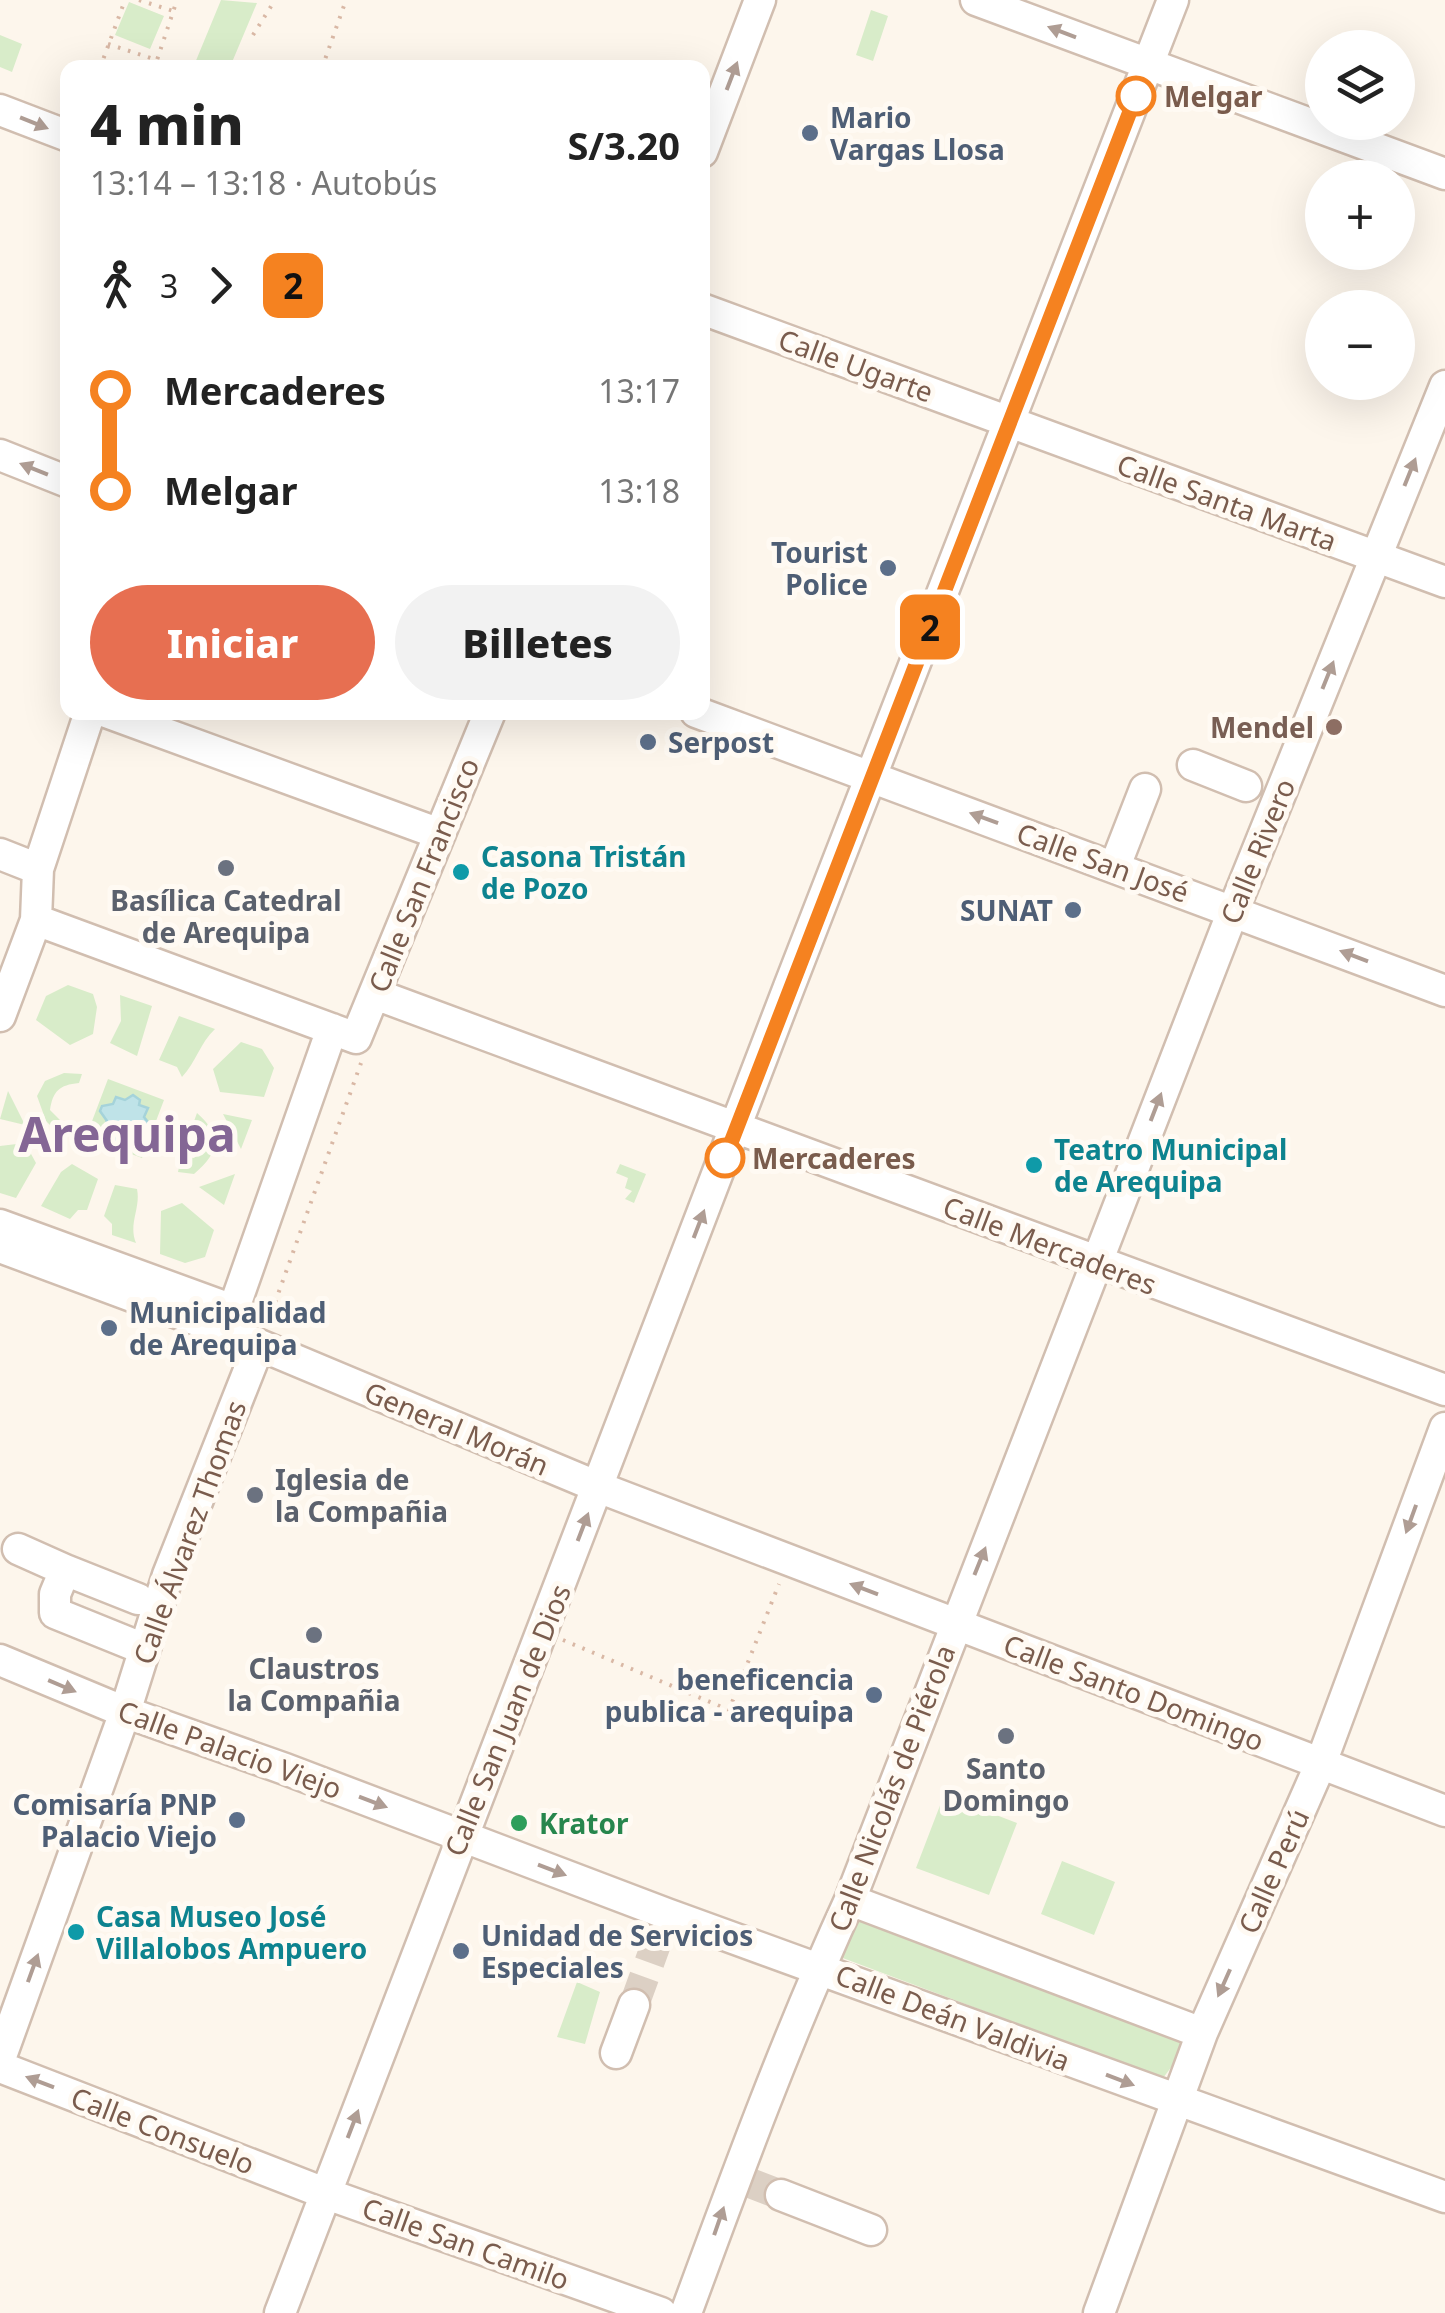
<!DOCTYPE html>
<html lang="es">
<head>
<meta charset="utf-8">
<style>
	body { margin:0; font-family:"Noto Sans",sans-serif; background:#f2f2f2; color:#222; height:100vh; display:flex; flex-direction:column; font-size:38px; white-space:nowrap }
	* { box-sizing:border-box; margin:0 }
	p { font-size:32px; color:#767676 }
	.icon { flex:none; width:55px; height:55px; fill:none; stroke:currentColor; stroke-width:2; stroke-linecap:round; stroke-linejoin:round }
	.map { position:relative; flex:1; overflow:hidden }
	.panel { position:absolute; left:60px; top:60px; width:650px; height:660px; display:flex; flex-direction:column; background:#fff; border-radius:20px; box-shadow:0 10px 40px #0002 }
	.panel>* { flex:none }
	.badge { padding:0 20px; border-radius:15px; font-size:35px; line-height:65px }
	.buttons { position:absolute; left:1305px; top:30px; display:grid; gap:20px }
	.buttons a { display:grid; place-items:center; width:110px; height:110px; border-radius:50%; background:#fff; box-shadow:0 10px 40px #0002; font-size:50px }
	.map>.badge { position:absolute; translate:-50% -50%; box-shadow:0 0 0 5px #fff }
	.legs { display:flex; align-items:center; gap:15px; height:110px; padding:0 30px; font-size:32px }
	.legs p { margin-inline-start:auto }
	.overview { display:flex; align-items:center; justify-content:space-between; height:170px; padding:0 30px }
	h1 { font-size:55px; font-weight:800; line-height:75px }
	.primary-button { display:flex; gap:20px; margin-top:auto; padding:20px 30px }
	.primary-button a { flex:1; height:115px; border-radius:60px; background:#e76f51; color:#fff; font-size:40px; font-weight:800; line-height:115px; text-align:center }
	.primary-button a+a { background:#f2f2f2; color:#222 }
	ul { padding:0 30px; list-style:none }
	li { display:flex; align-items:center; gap:35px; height:100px; font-size:38px }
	li i { display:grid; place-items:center; width:15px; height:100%; margin:0 12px; background:currentColor }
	li i::after { content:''; width:25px; height:25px; margin:-12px; border:8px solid; border-radius:50%; background:#fff }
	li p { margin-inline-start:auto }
	li:first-child i { background:linear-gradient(#0000 50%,currentColor 0) }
	li:last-child i { background:linear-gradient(currentColor 50%,#0000 0) }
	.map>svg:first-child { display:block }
	.green { fill:#d8ecc9 }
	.water { fill:#bfe3e8; stroke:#a5d3da; stroke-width:2.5 }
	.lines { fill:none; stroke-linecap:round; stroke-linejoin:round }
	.minor-tunnel { stroke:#dcd0c4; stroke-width:30; stroke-dasharray:30 15; stroke-linecap:butt }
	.minor-casing { stroke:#d1beb0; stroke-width:35 }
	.path { stroke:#d9b8a5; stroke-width:4; stroke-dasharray:2.5 8; stroke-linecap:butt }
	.minor { stroke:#fff; stroke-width:30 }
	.oneway { fill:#af9d94 }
	.line-1-casing { stroke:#fff; stroke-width:22 }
	.line-1 { stroke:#f58220; stroke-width:15 }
	.stop-1-dot { fill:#fff; stroke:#f58220; stroke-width:5 }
	.service-dot { fill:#5c6f8a; stroke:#fffaf3; stroke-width:4 }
	.education-dot { fill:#8d6e63; stroke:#fffaf3; stroke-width:4 }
	.worship-dot { fill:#6b7280; stroke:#fffaf3; stroke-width:4 }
	.culture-dot { fill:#0f9aa8; stroke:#fffaf3; stroke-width:4 }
	.leisure-dot { fill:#2e9e5b; stroke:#fffaf3; stroke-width:4 }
	.labels { text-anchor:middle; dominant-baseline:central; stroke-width:10; stroke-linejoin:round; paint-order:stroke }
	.stop-label { font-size:28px; font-weight:bold; fill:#7a5c4d; stroke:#fffaf3; text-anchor:start }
	.service-label { font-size:28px; font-weight:bold; fill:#4e5e75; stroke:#fffaf3; text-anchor:start }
	.street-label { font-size:28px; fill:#7a5c4d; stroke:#fffaf3 }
	.education-label { font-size:28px; font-weight:bold; fill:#785e54; stroke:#fffaf3; text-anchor:end }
	.culture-label { font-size:28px; font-weight:bold; fill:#0d838f; stroke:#fffaf3; text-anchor:start }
	.worship-label { font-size:28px; font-weight:bold; fill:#5b616d; stroke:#fffaf3 }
	.leisure-label { font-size:28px; font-weight:bold; fill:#27864d; stroke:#fffaf3; text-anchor:start }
	.town-label { font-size:48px; font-weight:bold; fill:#846695; stroke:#fffaf3 }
</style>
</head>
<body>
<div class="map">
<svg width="1445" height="2313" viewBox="0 0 1445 2313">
	<rect width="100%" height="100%" fill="#fdf6ec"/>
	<path class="green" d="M221,0L257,3L230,67H205L195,63Z
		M129,2L164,16L150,49L115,35Z
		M871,10L888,16L873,61L856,55Z
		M0,35L22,44L12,72L0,67Z
		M68,985L93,994L97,1007L93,1034L70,1045L36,1020L46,996Z
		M120,995L152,1006L137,1056L110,1043L121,1021Z
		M179,1016L215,1029C200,1043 196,1062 182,1077L177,1067L159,1060Z
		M241,1042L262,1049L274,1068L264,1097L220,1092L213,1069Z
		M64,1073L82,1074L79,1083C59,1085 53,1091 50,1110L61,1121L59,1134L46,1121L37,1096L45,1081Z
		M108,1079L164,1100L142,1158L86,1137Z
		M8,1091L25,1125L0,1119Z
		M197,1113C223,1136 219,1153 194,1174L178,1172L181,1157L194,1158L203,1149V1134L193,1124Z
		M223,1114L252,1120L241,1149Z
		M25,1143L36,1163L16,1198L0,1193V1146Z
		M72,1164L98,1179L87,1210H78L70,1219L41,1206L61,1172Z
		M620,1164L646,1174L634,1203L625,1199L632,1191L625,1188L628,1178L616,1173Z
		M235,1174L224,1205L199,1187Z
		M115,1185L137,1189C141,1208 128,1224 136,1243L112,1235V1224L104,1216Z
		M182,1203L214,1230L205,1257L185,1263L160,1254L161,1211Z
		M944,1795L1017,1823L989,1895L916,1868Z
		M1062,1861L1115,1882L1094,1935L1041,1914Z
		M863,1913L1194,2037L1163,2078L832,1954Z
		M577,1982L600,1992L585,2044L557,2037Z"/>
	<path class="water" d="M133,1095L140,1100L139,1105L148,1108L144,1117L151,1126L150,1131L139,1133L136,1142L127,1139L119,1145L111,1139L112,1133L104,1130L107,1121L100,1111L102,1106L113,1104L116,1097L125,1100Z"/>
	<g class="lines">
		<path class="minor-tunnel" d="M634,2005L667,1914
			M750,2183L781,2195"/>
		<defs>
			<path id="minor" d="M976,0L1445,174
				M0,110L68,136
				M702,152L760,0
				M702,309L1445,582
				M0,455L68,482
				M106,712L440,834
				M696,712L1445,991
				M1193,765L1246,786
				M0,854L38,869
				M1115,866L1145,789
				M36,920L356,1038L490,712
				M375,994L1445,1390
				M0,1016L36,920L38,869L90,712
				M0,1225L233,1310
				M0,1247L226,1331L603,1489L1445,1811
				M226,1331L332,1029
				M18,1549L65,1570
				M138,1599L65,1570L55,1594V1613L144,1649
				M0,1660L125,1712L285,1769L667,1914L1445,2197
				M850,1900L1202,2033
				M616,2053L634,2005
				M0,2059L125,1712L168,1575L259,1345
				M0,2067L327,2194L661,2313
				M781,2195L871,2230
				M280,2313L789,987L1173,0
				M686,2313C737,2174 788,2035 850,1900L1233,911L1445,386
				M1099,2313L1202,2033L1321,1763L1445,1428"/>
		</defs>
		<use href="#minor" class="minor-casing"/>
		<path class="path" d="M139,0L173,11
			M253,35L275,0
			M108,44L157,60L177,0
			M100,68L125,0
			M322,68L346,0
			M268,1322L361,1063
			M563,1640L729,1710L779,1584"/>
		<use href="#minor" class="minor"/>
	</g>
	<defs><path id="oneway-solid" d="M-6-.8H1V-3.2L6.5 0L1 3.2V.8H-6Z" transform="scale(2.5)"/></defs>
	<g class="oneway">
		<use href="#oneway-solid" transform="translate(1062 32) rotate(-159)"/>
		<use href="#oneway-solid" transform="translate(732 76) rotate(-69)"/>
		<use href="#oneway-solid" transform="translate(34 123) rotate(22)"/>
		<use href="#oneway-solid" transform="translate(34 469) rotate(-158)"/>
		<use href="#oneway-solid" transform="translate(1410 472) rotate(-68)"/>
		<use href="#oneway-solid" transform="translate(1328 675) rotate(-68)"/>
		<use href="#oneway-solid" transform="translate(984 818) rotate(-160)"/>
		<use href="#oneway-solid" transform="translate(1354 956) rotate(-159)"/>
		<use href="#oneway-solid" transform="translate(1156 1107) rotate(-69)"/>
		<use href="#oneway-solid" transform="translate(699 1224) rotate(-69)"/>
		<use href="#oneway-solid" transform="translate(1411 1519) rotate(110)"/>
		<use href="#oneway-solid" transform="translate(583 1527) rotate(-69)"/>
		<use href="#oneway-solid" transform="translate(980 1561) rotate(-68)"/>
		<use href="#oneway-solid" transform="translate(864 1589) rotate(-159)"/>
		<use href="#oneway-solid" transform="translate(62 1686) rotate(23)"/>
		<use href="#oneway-solid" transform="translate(373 1802) rotate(21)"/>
		<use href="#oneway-solid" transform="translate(552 1870) rotate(21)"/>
		<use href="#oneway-solid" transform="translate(33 1968) rotate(-70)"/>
		<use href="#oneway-solid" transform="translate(1224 1983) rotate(114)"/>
		<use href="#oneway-solid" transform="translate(1120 2080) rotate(21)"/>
		<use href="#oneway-solid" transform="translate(40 2082) rotate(-159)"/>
		<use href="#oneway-solid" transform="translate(353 2124) rotate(-69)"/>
		<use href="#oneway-solid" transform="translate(719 2221) rotate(-71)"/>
	</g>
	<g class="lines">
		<defs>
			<path id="line-1" d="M725,1158L1136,96"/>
		</defs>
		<use href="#line-1" class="line-1-casing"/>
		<use href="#line-1" class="line-1"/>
	</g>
	<g class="stop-1-dot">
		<circle cx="1136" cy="96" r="18"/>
		<circle cx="725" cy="1158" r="18"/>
	</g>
	<g class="service-dot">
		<circle cx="810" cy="133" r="10"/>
		<circle cx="888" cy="568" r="10"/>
		<circle cx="648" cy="742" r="10"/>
		<circle cx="1073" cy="910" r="10"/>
		<circle cx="109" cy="1328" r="10"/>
		<circle cx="874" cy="1695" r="10"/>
		<circle cx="237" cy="1820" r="10"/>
		<circle cx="461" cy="1951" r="10"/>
	</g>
	<circle class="education-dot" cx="1334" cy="727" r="10"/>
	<g class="worship-dot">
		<circle cx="226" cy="868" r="10"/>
		<circle cx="255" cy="1495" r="10"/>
		<circle cx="314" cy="1635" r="10"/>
		<circle cx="1006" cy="1736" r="10"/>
	</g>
	<g class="culture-dot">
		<circle cx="461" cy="872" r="10"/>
		<circle cx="1034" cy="1165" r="10"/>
		<circle cx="76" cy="1932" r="10"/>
	</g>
	<circle class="leisure-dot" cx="519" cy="1823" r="10"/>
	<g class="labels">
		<g class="stop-label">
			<text x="1164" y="96">Melgar</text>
			<text x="752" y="1158">Mercaderes</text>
		</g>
		<g class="service-label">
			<text x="830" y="117">Mario<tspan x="830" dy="32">Vargas Llosa</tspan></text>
			<text x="868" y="552" text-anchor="end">Tourist<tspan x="868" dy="32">Police</tspan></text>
			<text x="668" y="742">Serpost</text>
			<text x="1053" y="910" text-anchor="end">SUNAT</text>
			<text x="129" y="1312">Municipalidad<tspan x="129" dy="32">de Arequipa</tspan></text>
			<text x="854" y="1679" text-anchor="end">beneficencia<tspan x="854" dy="32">publica - arequipa</tspan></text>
			<text x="217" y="1804" text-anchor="end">Comisaría PNP<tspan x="217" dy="32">Palacio Viejo</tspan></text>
			<text x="481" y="1935">Unidad de Servicios<tspan x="481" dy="32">Especiales</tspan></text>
		</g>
		<g class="street-label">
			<text transform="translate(856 365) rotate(20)">Calle Ugarte</text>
			<text transform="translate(1227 502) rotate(20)">Calle Santa Marta</text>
			<text transform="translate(1257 851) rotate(-68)">Calle Rivero</text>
			<text transform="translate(1103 862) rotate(20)">Calle San José</text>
			<text transform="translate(423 875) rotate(-68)">Calle San Francisco</text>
			<text transform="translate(1050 1245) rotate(21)">Calle Mercaderes</text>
			<text transform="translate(457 1428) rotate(23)">General Morán</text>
			<text transform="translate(189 1532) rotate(-70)">Calle Álvarez Thomas</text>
			<text transform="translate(1134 1692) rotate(21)">Calle Santo Domingo</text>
			<text transform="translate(507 1720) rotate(-68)">Calle San Juan de Dios</text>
			<text transform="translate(230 1749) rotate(20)">Calle Palacio Viejo</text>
			<text transform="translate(891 1788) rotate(-69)">Calle Nicolás de Piérola</text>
			<text transform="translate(1273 1871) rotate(-66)">Calle Perú</text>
			<text transform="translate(953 2017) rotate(21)">Calle Deán Valdivia</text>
			<text transform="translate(163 2130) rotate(21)">Calle Consuelo</text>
			<text transform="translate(466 2243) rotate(20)">Calle San Camilo</text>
		</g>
		<g class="education-label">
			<text x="1314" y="727">Mendel</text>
		</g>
		<g class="culture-label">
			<text x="481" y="856">Casona Tristán<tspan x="481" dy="32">de Pozo</tspan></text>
			<text x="1054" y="1149">Teatro Municipal<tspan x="1054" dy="32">de Arequipa</tspan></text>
			<text x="96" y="1916">Casa Museo José<tspan x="96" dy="32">Villalobos Ampuero</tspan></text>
		</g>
		<g class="worship-label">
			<text x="226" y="900">Basílica Catedral<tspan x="226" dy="32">de Arequipa</tspan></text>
			<text x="275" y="1479" text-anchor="start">Iglesia de<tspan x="275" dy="32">la Compañia</tspan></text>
			<text x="314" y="1668">Claustros<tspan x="314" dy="32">la Compañia</tspan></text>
			<text x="1006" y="1768">Santo<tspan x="1006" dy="32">Domingo</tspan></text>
		</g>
		<g class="leisure-label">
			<text x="539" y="1823">Krator</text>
		</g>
		<g class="town-label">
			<text x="127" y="1133">Arequipa</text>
		</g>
	</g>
</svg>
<div class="buttons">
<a><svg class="icon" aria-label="layers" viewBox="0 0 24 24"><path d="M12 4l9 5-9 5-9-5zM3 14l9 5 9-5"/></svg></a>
<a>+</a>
<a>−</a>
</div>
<b class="badge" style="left:930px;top:627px;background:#f58220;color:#111">2</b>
<section class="panel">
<div class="overview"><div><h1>4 min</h1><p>13:14 – 13:18 · Autobús</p></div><b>S/3.20</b></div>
<div class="legs"><svg class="icon" aria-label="walk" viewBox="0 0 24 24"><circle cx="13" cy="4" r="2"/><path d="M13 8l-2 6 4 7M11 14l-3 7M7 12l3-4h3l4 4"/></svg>3<svg class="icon" aria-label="forward" viewBox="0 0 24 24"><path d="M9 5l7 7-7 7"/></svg><b class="badge" style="background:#f58220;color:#111">2</b></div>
<ul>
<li><i style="color:#f58220"></i><b>Mercaderes</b><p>13:17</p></li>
<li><i style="color:#f58220"></i><b>Melgar</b><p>13:18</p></li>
</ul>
<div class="primary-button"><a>Iniciar</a><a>Billetes</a></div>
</section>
</div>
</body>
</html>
